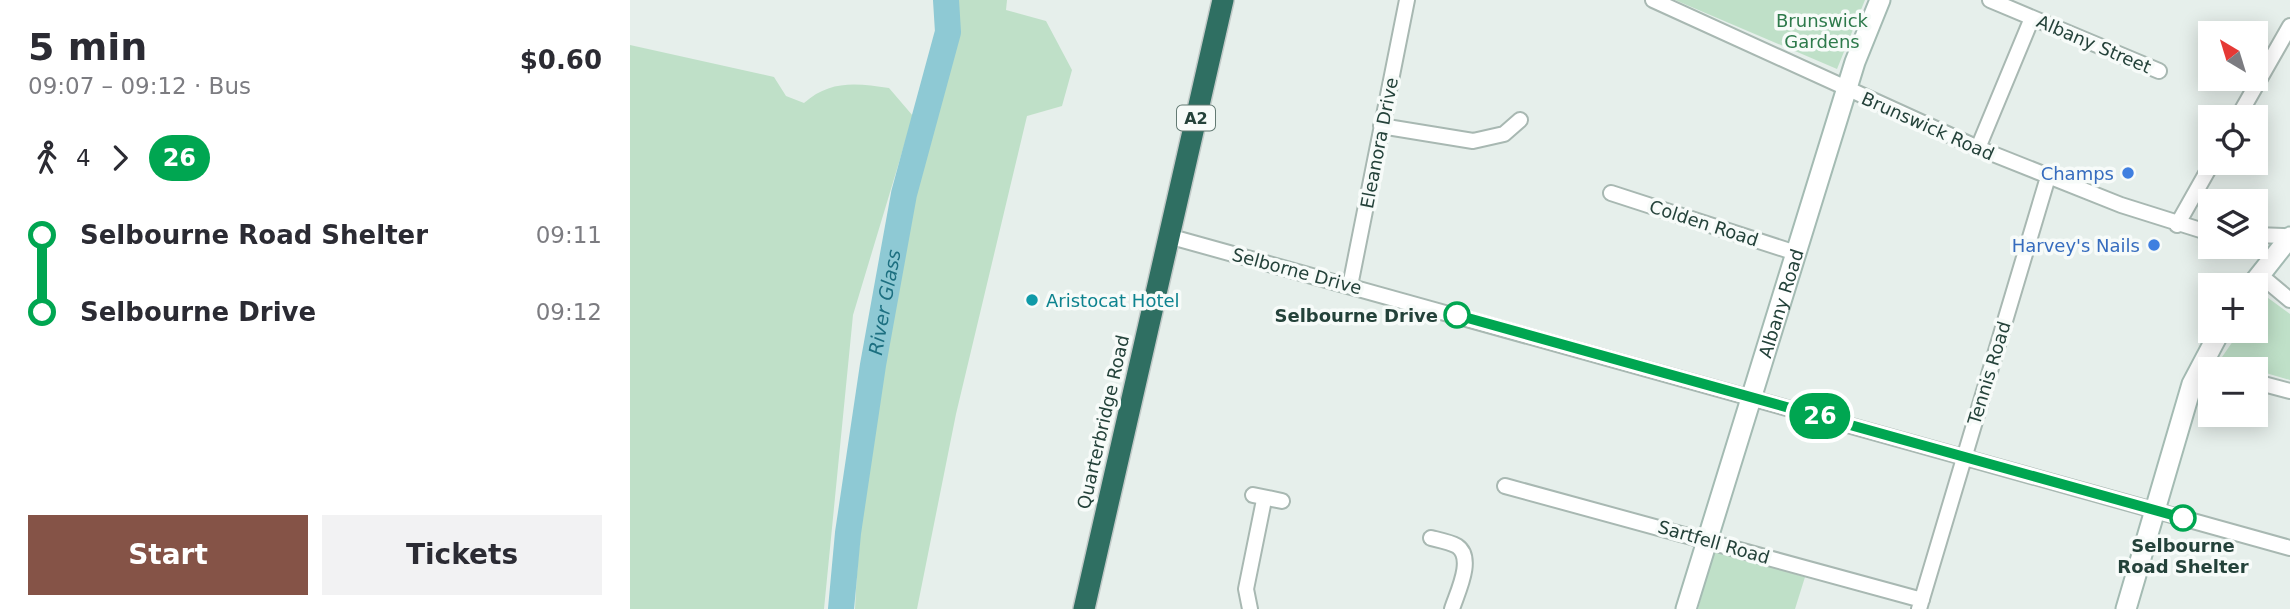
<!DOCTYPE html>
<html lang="en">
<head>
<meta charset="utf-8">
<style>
	body { margin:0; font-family:"DejaVu Sans",sans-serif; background:#f2f2f3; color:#2b2b33; height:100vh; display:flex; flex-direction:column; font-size:26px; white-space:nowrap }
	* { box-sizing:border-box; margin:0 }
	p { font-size:23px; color:#7c7c81 }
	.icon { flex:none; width:38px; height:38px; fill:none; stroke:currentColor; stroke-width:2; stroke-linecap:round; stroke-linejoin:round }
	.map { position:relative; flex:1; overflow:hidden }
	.drawer { display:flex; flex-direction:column; background:#fff; width:630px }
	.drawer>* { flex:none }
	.badge { padding:0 14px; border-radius:23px; font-size:24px; line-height:46px }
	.needle { width:46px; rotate:322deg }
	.fabs { position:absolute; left:1568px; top:21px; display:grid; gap:14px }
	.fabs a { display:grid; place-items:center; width:70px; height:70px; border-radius:0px; background:#fff; box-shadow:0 4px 18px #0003; font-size:35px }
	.map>.badge { position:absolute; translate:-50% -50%; box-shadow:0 0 0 4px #fff }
	.legs { display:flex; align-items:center; gap:10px; height:77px; padding:0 28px; font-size:23px }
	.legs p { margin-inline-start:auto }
	.summary { display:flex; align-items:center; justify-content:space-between; height:119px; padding:0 28px }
	h1 { font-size:38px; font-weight:600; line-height:52px }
	.primary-button { display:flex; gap:14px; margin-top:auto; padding:14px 28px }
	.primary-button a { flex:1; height:80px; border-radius:0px; background:#855347; color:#fff; font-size:28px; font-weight:600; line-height:80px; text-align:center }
	.primary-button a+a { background:#f2f2f3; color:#2b2b33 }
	ul { padding:0 28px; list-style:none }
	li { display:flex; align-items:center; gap:24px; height:77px; font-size:26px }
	li i { display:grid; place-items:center; width:10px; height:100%; margin:0 9px; background:currentColor }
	li i::after { content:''; width:18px; height:18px; margin:-9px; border:5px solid; border-radius:50%; background:#fff }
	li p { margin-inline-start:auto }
	li:first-child i { background:linear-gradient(#0000 50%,currentColor 0) }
	li:last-child i { background:linear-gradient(currentColor 50%,#0000 0) }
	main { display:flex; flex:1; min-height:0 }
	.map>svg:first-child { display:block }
	.green { fill:#bfe0c8 }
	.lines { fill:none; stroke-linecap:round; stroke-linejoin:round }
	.river { stroke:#8ec9d4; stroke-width:26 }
	.street-casing { stroke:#a8b8b2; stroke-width:18 }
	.secondary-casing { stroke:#a4bbb3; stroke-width:23 }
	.highway-casing { stroke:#c2cac8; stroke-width:24 }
	.street { stroke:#fff; stroke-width:14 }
	.secondary { stroke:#fff; stroke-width:19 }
	.highway { stroke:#2f6f62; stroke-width:21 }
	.line-1-casing { stroke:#fff; stroke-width:16 }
	.line-1 { stroke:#00a651; stroke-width:10 }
	.shop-dot { fill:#3f7fe0; stroke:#f7fbf9; stroke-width:2.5 }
	.culture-dot { fill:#0f9aa8; stroke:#f7fbf9; stroke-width:2.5 }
	.stop-1-dot { fill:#fff; stroke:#00a651; stroke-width:3.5 }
	.labels { text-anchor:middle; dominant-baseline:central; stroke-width:7; stroke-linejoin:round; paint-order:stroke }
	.shield { fill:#f7fbf9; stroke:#637a73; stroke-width:2 }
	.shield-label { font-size:16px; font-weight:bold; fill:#24423a }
	.park-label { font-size:18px; fill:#2d7a4b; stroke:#f7fbf9 }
	.street-label { font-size:18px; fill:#24423a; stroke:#f7fbf9 }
	.shop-label { font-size:18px; fill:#366cbe; stroke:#f7fbf9; text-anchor:end }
	.culture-label { font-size:18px; fill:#0d838f; stroke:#f7fbf9; text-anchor:start }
	.stop-label { font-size:18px; font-weight:bold; fill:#24423a; stroke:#f7fbf9; text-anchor:end }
	.water-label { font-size:19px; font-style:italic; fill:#1c6f80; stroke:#f7fbf9 }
</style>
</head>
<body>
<main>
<section class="drawer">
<div class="summary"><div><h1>5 min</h1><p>09:07 – 09:12 · Bus</p></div><b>$0.60</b></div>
<div class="legs"><svg class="icon" aria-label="walk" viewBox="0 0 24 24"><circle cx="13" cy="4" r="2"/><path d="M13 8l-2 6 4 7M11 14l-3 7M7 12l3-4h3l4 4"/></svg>4<svg class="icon" aria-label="forward" viewBox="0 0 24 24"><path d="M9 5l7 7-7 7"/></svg><b class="badge" style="background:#00a651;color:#fff">26</b></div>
<ul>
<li><i style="color:#00a651"></i><b>Selbourne Road Shelter</b><p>09:11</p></li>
<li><i style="color:#00a651"></i><b>Selbourne Drive</b><p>09:12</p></li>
</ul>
<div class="primary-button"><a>Start</a><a>Tickets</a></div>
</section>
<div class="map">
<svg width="1660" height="609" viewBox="0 0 1660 609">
	<rect width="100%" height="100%" fill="#e6efeb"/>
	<path class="green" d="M326,0H377L376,10L416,21L442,70L432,106L397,116L326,414L287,609H225C231,475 256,334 284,203C299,136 324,69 326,0Z
		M1045,0H1235L1207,69Z
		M0,45L144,77L156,96L174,103C200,80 226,83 259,88L283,116L223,315L194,609H0Z
		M1634,295L1660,314V380L1595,361L1592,357L1610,331H1626V307Z
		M1084,551L1175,577L1165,609H1068Z"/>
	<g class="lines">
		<path class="river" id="s1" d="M211,609L218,533L243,365L274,194L318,32L316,0"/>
		<defs>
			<path id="street" d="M1023,0L1348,148L1491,205L1580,233
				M1360,0L1529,71
				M1608,117L1660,26
				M751,126L843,141L874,134L890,120
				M1348,148L1402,18
				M981,193L1166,253
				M1547,225L1582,163
				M1626,235L1653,236L1658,239
				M538,236L1660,548
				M1630,275L1660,300
				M720,286L777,0
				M1626,382L1660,391
				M875,486L1292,600
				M623,495L652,501
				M801,538C809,540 820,542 827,546C845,558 827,593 822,609
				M620,609L616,589L634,500
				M1289,609L1418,177"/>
			<g id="secondary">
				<path d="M1622,285L1660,237"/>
				<path id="s2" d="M1056,609L1225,62L1250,0"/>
				<path d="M1496,609L1562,384L1590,331"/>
			</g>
			<path id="highway" d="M454,609L593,0"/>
		</defs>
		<use href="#street" class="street-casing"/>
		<use href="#secondary" class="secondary-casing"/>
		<use href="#highway" class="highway-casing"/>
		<use href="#street" class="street"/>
		<use href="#secondary" class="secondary"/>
		<use href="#highway" class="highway"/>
	</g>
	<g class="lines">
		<defs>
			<path id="line-1" d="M827,315L1553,518"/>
		</defs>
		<use href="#line-1" class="line-1-casing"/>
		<use href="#line-1" class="line-1"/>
	</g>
	<g class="shop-dot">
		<circle cx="1498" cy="173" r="7"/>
		<circle cx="1524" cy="245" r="7"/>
	</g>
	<circle class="culture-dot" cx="402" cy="300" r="7"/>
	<g class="stop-1-dot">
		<circle cx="827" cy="315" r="12"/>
		<circle cx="1553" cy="518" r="12"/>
	</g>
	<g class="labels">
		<rect class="shield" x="547" y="105.5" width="38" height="25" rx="5"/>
		<g class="shield-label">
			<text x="566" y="118">A2</text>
		</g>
		<g class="park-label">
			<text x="1192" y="20">Brunswick<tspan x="1192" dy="21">Gardens</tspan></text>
		</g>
		<g class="street-label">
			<text transform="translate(1464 44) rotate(23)">Albany Street</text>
			<text transform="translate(1298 126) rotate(24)">Brunswick Road</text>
			<text transform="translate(749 143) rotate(-79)">Eleanora Drive</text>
			<text transform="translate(1074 223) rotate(18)">Colden Road</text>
			<text transform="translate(667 271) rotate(15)">Selborne Drive</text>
			<text stroke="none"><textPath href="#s2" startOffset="320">Albany Road</textPath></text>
			<text transform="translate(1359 373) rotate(-73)">Tennis Road</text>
			<text transform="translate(473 422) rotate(-77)">Quarterbridge Road</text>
			<text transform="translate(1084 542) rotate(16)">Sartfell Road</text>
		</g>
		<g class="shop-label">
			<text x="1484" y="173">Champs</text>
			<text x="1510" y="245">Harvey's Nails</text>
		</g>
		<g class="culture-label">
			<text x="416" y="300">Aristocat Hotel</text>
		</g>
		<g class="stop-label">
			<text x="808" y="315">Selbourne Drive</text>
			<text x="1553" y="545" text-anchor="middle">Selbourne<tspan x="1553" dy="21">Road Shelter</tspan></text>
		</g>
		<g class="water-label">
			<text stroke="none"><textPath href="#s1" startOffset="310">River Glass</textPath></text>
		</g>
	</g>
</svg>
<div class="fabs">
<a><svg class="needle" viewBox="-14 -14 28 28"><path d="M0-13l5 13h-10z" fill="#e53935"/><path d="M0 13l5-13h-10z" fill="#7c7c81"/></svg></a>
<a><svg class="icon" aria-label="locate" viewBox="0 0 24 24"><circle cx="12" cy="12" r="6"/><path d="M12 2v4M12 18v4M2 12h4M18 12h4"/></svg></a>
<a><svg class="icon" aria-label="layers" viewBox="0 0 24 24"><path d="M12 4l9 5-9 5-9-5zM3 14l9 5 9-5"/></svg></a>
<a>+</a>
<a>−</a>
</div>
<b class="badge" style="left:1190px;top:416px;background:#00a651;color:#fff">26</b>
</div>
</main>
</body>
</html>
